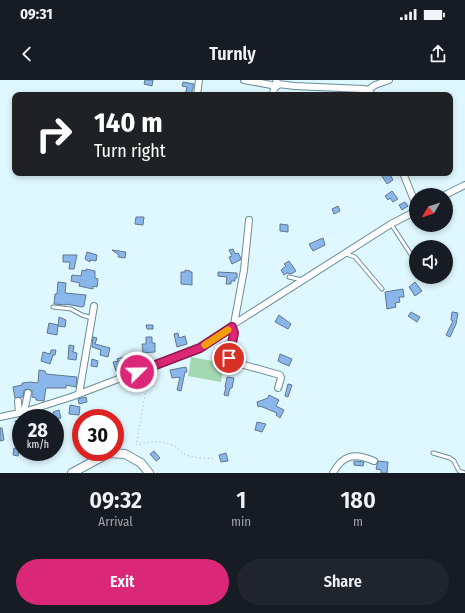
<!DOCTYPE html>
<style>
:root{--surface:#171b24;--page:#20242c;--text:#f1f3f6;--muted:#9ea1a6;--accent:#db2777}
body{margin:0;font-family:"Fira Sans Condensed",sans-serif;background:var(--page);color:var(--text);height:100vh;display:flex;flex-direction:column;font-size:15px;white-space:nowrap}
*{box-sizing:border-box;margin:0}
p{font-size:13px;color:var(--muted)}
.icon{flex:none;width:22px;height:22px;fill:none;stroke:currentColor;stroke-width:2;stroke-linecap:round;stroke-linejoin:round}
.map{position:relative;height:393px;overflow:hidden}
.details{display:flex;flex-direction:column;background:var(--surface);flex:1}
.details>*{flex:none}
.banner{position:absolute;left:12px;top:12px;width:441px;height:84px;border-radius:8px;box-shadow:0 2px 6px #0003;background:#202124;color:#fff;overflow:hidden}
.needle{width:26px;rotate:231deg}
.fabs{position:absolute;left:409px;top:108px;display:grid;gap:8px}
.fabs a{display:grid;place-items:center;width:44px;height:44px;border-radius:50%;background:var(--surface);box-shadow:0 2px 6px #0003;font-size:20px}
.speed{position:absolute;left:12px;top:329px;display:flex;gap:8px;font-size:20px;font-weight:700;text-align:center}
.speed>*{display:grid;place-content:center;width:52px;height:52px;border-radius:50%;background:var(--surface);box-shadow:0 2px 6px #0003;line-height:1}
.speed small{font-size:10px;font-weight:400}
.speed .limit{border:6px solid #d22;background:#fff;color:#111}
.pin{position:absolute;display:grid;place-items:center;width:34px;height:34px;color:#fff;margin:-17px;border:2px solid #fff;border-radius:50%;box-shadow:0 1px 4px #0007}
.me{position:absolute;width:44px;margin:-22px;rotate:67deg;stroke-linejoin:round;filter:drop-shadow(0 0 3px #0008)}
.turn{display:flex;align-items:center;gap:14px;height:84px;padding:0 16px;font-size:18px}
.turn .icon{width:52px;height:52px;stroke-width:2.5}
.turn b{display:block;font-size:28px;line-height:34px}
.eta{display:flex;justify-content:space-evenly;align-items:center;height:68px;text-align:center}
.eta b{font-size:24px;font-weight:600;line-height:28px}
.primary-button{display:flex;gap:8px;margin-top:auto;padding:8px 16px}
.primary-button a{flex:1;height:46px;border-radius:24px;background:var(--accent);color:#fff;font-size:16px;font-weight:600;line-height:46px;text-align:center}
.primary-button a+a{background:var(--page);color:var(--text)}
.status{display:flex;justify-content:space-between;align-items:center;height:28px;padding:0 20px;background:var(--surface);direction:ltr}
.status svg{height:11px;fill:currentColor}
header{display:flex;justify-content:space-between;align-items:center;height:52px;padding:0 16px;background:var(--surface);font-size:18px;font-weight:600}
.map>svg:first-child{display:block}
</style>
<div class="status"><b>09:31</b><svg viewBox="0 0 49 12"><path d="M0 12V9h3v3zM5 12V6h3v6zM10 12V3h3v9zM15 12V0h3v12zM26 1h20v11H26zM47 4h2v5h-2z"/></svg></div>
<header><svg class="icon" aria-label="back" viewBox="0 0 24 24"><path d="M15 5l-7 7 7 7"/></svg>Turnly<svg class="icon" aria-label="share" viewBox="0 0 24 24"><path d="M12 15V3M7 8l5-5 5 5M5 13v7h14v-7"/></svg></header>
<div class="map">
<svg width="465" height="393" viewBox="0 0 465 393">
<rect width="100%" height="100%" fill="#dff7ff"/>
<!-- green -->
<path fill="#a3d7b1" d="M191 277 224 283 221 302 188 296Z"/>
<!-- building -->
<path fill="#89b7eb" stroke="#62778f" d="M145 0H153L152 6 144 4Z
M183 2 194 4 191 15H185L187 7 182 6Z
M380 93H389L393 100 387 104Z
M392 111 398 119 393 122 390 118 388 120 385 116Z
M405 122 408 126 402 130 399 125Z
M338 126 340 131 334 134 332 129Z
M136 137H144L143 145 135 144Z
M280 144 288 145V152L280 151Z
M323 158 325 165 313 171 309 164Z
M233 169 235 174 238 173 241 178 240 180 232 184 229 177 232 176 229 170Z
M112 170 126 172 125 178 118 177 119 175Z
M87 172 97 175 96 181 90 180V182L85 179Z
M63 175H77L74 189H69L70 182H63Z
M289 181 296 191 291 194 287 193 284 195 281 190 286 186 284 184Z
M86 189 95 191V198L98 199 97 207 93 206V209L79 206 80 203 71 201 72 195 81 196 82 190 86 191Z
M185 190 190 191V192H192V205L181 204V192H185Z
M218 192 237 193V198H235V201H231V204H226L227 197 218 196Z
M58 202 66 203 65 213 86 215 84 226 82 227 66 224V225L54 224 55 214H57Z
M415 202 422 211 415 216 409 207Z
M403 209 404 217H399L400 222 395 223 396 227 387 229 385 212Z
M411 232 420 237 417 242 408 236Z
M452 232 458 233 456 244 450 257 446 255 453 241 451 240Z
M279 235 291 244 288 249 275 242Z
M59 237 66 240 65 247 58 246Z
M49 243 58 245 57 255 47 253Z
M146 245H153V249H147Z
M178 253 179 258 185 256 187 264 177 267 174 254Z
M93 257 97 258 95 264 110 268 108 277 100 275 101 270 92 267Z
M146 257H152V263H155V272L143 273 142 264H146Z
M226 261 227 264 226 271 222 273 219 264Z
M69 265 74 266 73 272 77 273 76 280 68 279Z
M51 270H56L55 275H53L50 284 41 281 43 272 50 274Z
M280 274 292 279 289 286 278 281Z
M123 277 126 288 116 291 113 282 118 281 117 279Z
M92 279 98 281 97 287 91 286Z
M186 287 187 292H185L181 311 177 310 180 297 172 298 170 290Z
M39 290 45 291 46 294 77 297 76 307 66 305V308H46L44 321 36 320V318L32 317V311L29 309 24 310 23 317 15 318 13 307 22 305V303L30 302 38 303Z
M227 297 234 298 232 308H230L228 316 224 315 226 307H225Z
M288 304 292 305 288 317 285 316Z
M269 315 279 320 276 326 284 330 280 338 276 335 277 333 260 326 258 327 257 322 268 318Z
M86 317 87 322 79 324 78 319Z
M70 325 80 327 79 335 69 334Z
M59 330 61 338 55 339 53 332Z
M21 340V351L18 352 15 341Z
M257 342 266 344 262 352 255 350Z
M0 348H2L4 360 0 361Z
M14 368 19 369 18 376 13 375Z
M154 371 160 378 156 381 150 374Z
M226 373 228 381 221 382 219 375Z
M354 381 364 382 363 386 354 385Z
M378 381 388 382 387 393H381V390L376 389Z"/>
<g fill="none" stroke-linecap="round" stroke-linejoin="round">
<!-- lane casing -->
<g stroke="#698e9a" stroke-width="5">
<path id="lane" d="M391 144 416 182
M346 174 355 177 382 209
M289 197 302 200
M426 197 428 201
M53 227 71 229 82 235 92 238
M433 373 450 378 454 381 459 391 465 393"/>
</g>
<!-- street casing -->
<g stroke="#698e9a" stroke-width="8">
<path id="street" d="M244 0 277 6 278 4
M276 0 278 4 295 6 363 9 368 10 372 15
M368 10 375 5 389 0
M197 15 199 0
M273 15 274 8 277 6
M403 93 416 125
M445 115 465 105
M234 244 244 190 249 140
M232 247 234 253 229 278 230 281 280 295 281 298 278 308
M79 314 94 226
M18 321 19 333
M24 332 28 313
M0 337 24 332 71 317 200 268 232 247 234 244 391 144 416 131
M333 393C343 374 355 373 374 381"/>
</g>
<!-- secondary casing -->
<g stroke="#698e9a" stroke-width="10">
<path id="secondary" d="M72 393 109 373 125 374 141 383 149 393"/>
</g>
<!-- path -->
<path stroke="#9eb3ba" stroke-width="1" stroke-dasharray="1 3" stroke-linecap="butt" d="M149 294 136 365C150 361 163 360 176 367 179 369 182 373 186 375 194 378 205 378 213 379"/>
<!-- lane -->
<use href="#lane" stroke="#fff" stroke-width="3"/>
<!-- street -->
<use href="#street" stroke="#fff" stroke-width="6"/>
<!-- secondary -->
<use href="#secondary" stroke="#fff" stroke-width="8"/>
</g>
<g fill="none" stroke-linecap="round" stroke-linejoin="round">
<!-- route casing -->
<g stroke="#8e194d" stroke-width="10">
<path id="route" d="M137 292 200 268 232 247 234 253 229 278"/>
</g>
<!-- route -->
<use href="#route" stroke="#db2777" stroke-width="7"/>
<!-- slow -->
<path stroke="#f59e0b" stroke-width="7" d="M205 265 228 250"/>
</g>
</svg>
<div class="fabs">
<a><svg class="needle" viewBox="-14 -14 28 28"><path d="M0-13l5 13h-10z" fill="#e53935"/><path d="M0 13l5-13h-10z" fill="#9ea1a6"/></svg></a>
<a><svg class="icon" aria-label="sound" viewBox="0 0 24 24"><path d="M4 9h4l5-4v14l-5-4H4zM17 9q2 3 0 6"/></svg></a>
</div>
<div class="speed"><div>28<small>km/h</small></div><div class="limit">30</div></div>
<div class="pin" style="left:229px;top:278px;background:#d93025"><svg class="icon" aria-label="arrive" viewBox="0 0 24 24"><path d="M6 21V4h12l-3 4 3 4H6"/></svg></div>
<svg class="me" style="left:137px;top:292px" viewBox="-20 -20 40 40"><circle r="17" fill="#db2777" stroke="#fff" stroke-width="3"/><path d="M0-11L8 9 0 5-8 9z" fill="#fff"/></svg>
<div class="banner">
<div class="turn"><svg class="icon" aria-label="right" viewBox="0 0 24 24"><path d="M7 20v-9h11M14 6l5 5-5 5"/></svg><div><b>140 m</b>Turn right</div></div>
</div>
</div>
<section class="details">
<div class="eta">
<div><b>09:32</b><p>Arrival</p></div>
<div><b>1</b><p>min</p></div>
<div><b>180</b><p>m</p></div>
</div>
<div class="primary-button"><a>Exit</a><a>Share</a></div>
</section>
